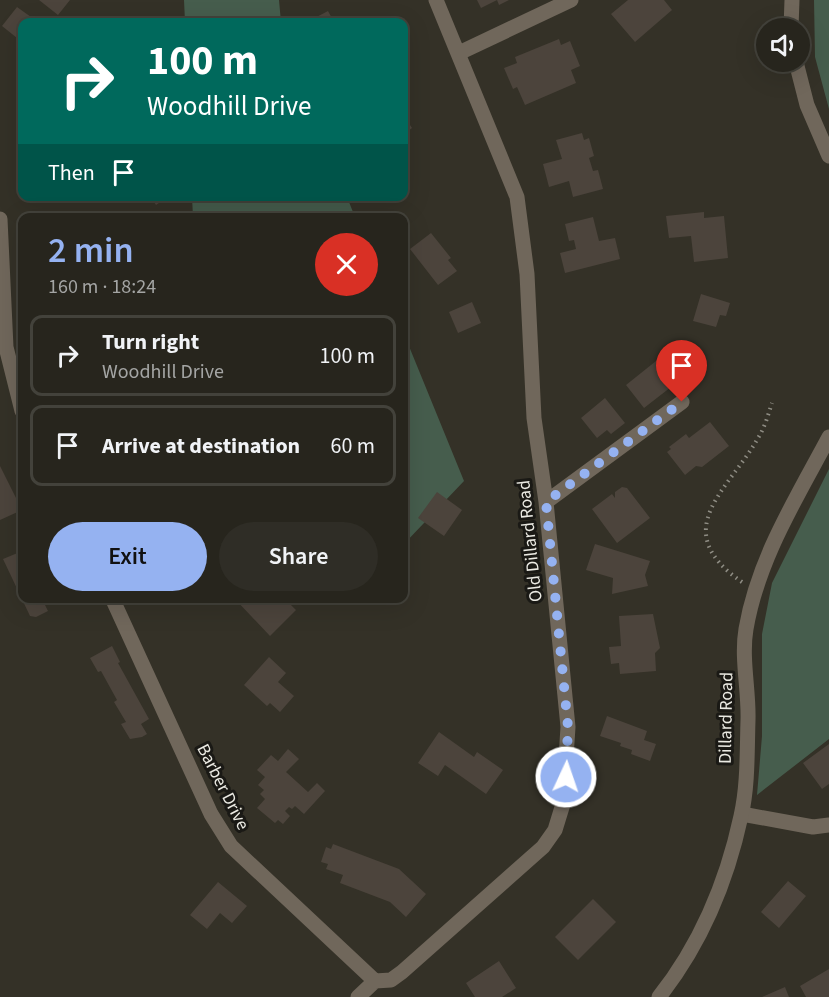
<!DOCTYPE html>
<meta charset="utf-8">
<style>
:root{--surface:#27251d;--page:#2f2d26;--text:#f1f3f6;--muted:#a4a5a4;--line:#43423b;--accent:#95b2f1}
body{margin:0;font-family:"Source Sans 3",sans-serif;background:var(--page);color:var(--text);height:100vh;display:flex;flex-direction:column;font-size:22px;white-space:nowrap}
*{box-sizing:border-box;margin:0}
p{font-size:20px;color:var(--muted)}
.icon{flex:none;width:33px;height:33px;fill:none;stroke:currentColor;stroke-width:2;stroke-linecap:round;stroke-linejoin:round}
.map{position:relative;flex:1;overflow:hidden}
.details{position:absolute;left:18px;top:213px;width:390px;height:390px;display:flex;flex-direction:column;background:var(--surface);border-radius:12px;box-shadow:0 6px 24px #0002,0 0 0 2px var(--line)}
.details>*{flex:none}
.guide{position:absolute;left:18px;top:18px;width:390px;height:183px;border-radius:12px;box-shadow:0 6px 24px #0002,0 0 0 2px var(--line);background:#00695c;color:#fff;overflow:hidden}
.controls{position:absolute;left:756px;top:18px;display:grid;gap:12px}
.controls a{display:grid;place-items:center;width:54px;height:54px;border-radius:50%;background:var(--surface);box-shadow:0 6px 24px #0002,0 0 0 2px var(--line);font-size:30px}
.pin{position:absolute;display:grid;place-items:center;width:51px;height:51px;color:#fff;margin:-62px -26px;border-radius:50% 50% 50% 0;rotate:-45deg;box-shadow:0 0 6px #0007}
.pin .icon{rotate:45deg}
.me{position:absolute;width:66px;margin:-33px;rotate:3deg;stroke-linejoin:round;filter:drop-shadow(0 0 4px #0008)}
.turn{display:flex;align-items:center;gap:21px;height:126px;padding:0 30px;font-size:27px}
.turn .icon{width:78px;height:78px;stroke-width:2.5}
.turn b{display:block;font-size:42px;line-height:51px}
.then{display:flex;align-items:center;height:57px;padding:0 30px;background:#0003;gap:12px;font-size:22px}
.round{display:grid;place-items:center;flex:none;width:63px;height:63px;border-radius:32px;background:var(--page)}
.summary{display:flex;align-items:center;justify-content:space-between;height:102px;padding:0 30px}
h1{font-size:36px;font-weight:600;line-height:45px;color:var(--accent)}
.button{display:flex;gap:12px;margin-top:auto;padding:12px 30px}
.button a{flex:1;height:69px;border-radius:36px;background:var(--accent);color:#111;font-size:24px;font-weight:600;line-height:69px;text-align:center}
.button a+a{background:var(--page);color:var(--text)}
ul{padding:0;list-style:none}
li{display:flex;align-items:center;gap:18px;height:81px;margin:0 12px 9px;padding:0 18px;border:3px solid var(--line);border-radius:12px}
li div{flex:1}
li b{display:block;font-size:22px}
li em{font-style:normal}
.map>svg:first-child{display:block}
</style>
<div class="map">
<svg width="829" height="997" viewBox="0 0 829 997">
<rect width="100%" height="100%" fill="#343127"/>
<!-- green -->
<path fill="#465d4d" d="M184 0H279L281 22H185Z
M814 0H829V109L815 57Z
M192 197H347L355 217H193Z
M404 334 464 481 404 544Z
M829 469V739L757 795 762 736V634L772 583Z"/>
<!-- building -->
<path fill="#4c443c" d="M39 0H70L58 15Z
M477 0H509L499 5 497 0 481 8Z
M628 0H664L672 10 635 42 611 14Z
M17 7 38 22H22V42L2 26Z
M328 11 334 22H307Z
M559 39 561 45 570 41 580 66 571 70 576 83 525 105 517 87 513 89 504 68 517 63 515 57Z
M404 116 412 128 404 134Z
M582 133 584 140 589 138 594 156 589 158 593 171 598 170 603 189 573 197 569 181 549 187 543 164 562 159 556 140Z
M150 196H169L156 205Z
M704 212V218L724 216 728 258 694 262 691 236 669 238 666 216Z
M593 217 599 241 615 238 620 259 565 273 560 253 576 249 574 240 569 241 565 224Z
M431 233 451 258 448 260 457 271 438 285 410 249Z
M701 294 730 303 726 316 720 315 716 327 693 321Z
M472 302 481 323 458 333 449 312Z
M661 357 680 380 644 408 626 385Z
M605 398 625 423 611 434 607 430 597 438 581 418Z
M710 422 729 446 702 467 696 466 685 475 667 452 671 449 669 447 686 434 689 438Z
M0 466 22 510 0 520Z
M622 487 627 488 650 518 617 543 592 509 612 494 615 498V492Z
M437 492 462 510 444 536 418 518Z
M595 544 650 561 645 575 648 586 612 594 613 578 586 570Z
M20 552 22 558V598H59L45 605 48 611 36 617 30 616 3 559Z
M234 598H272L274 601 284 598 296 610 270 636Z
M653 614 660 648 655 653 656 671 620 674 619 663 611 664 609 647 621 646 619 616Z
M112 646 120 662 118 663 149 719 141 724 147 734 142 737 130 739 121 724 126 722 114 702 117 700 101 671 98 672 90 658Z
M269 657 286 673 278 682 294 696 280 712 270 703 267 706 244 685Z
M607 716 647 731 644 740 656 744 650 761 631 754 632 750 620 746 621 743 600 736Z
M439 732 474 757 477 752 503 770 486 794 445 765 438 776 418 763Z
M829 744V784L822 789 803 763Z
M288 749 299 759 286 772 308 792 317 783 325 791 304 814 295 806 292 809 289 807 285 811 290 816 283 824 278 820 275 823 257 808 265 799 260 794 264 790 258 785 265 777 257 770 271 755 278 761Z
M333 844 399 869 426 894 406 917 390 902 340 883 343 875 326 869 328 864 321 862 326 847 331 849Z
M788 881 806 896 779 928 761 912Z
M218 882 247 906 232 923 220 913 207 929 190 915Z
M593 899 616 922 578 960 555 937Z
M499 961 516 988 502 997H475L466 983Z
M829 969V997H806L800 986Z
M785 987 789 997H762Z"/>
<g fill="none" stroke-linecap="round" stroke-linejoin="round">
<!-- path -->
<path stroke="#8f8d84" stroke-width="4" stroke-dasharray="1.5 4.5" stroke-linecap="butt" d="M742 582C666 530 729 490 758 438 765 427 768 415 772 403"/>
<!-- minor -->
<path stroke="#70675b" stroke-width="15" d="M459 53 571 0
M0 219 6 347 22 411
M546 502 682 402
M112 598 211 814 231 846 375 981
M742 814 813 827 829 825
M358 997 375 981 391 980 402 972 543 847 555 830 563 804 568 727 546 502 534 418 527 274 517 197 436 0"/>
<!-- tertiary -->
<path stroke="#70675b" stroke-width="15" d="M791 28 792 0
M796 62 807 105 829 156
M659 997C700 945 727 881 741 816 748 786 747 751 748 720 749 691 741 658 746 629 758 559 796 499 829 437"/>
</g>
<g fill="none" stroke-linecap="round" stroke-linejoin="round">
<!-- route -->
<path stroke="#95b2f1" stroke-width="10" stroke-dasharray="0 18" d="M566 777 568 727 546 502 682 402"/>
</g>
<g text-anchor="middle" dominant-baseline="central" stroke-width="6" stroke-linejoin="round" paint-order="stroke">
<!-- street labels -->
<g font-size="18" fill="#ebeae3" stroke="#1a1915">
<text transform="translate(530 541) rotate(-96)">Old Dillard Road</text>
<text transform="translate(726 718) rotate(-89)">Dillard Road</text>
<text transform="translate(223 787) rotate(63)">Barber Drive</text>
</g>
</g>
</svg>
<div class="controls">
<a><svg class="icon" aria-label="sound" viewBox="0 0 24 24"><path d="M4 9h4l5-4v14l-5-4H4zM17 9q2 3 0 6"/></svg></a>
</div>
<div class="pin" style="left:682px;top:402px;background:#d93025"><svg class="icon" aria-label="arrive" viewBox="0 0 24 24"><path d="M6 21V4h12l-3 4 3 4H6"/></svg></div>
<svg class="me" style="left:566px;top:777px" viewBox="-20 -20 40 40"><circle r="17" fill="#95b2f1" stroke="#fff" stroke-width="3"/><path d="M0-11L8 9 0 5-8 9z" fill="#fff"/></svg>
<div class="guide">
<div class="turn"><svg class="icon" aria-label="right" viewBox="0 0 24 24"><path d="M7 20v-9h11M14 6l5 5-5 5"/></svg><div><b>100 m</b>Woodhill Drive</div></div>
<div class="then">Then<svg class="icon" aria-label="arrive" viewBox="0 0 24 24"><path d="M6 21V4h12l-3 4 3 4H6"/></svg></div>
</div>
<section class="details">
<div class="summary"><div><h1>2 min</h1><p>160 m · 18:24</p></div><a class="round" style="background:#d93025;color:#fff"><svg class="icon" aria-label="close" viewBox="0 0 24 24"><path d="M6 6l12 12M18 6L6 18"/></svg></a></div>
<ul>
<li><svg class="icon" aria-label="right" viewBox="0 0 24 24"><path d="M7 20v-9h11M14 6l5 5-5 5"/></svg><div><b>Turn right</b><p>Woodhill Drive</p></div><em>100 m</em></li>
<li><svg class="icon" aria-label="arrive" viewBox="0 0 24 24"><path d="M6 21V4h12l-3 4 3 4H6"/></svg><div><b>Arrive at destination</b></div><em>60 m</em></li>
</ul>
<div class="button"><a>Exit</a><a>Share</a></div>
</section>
</div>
